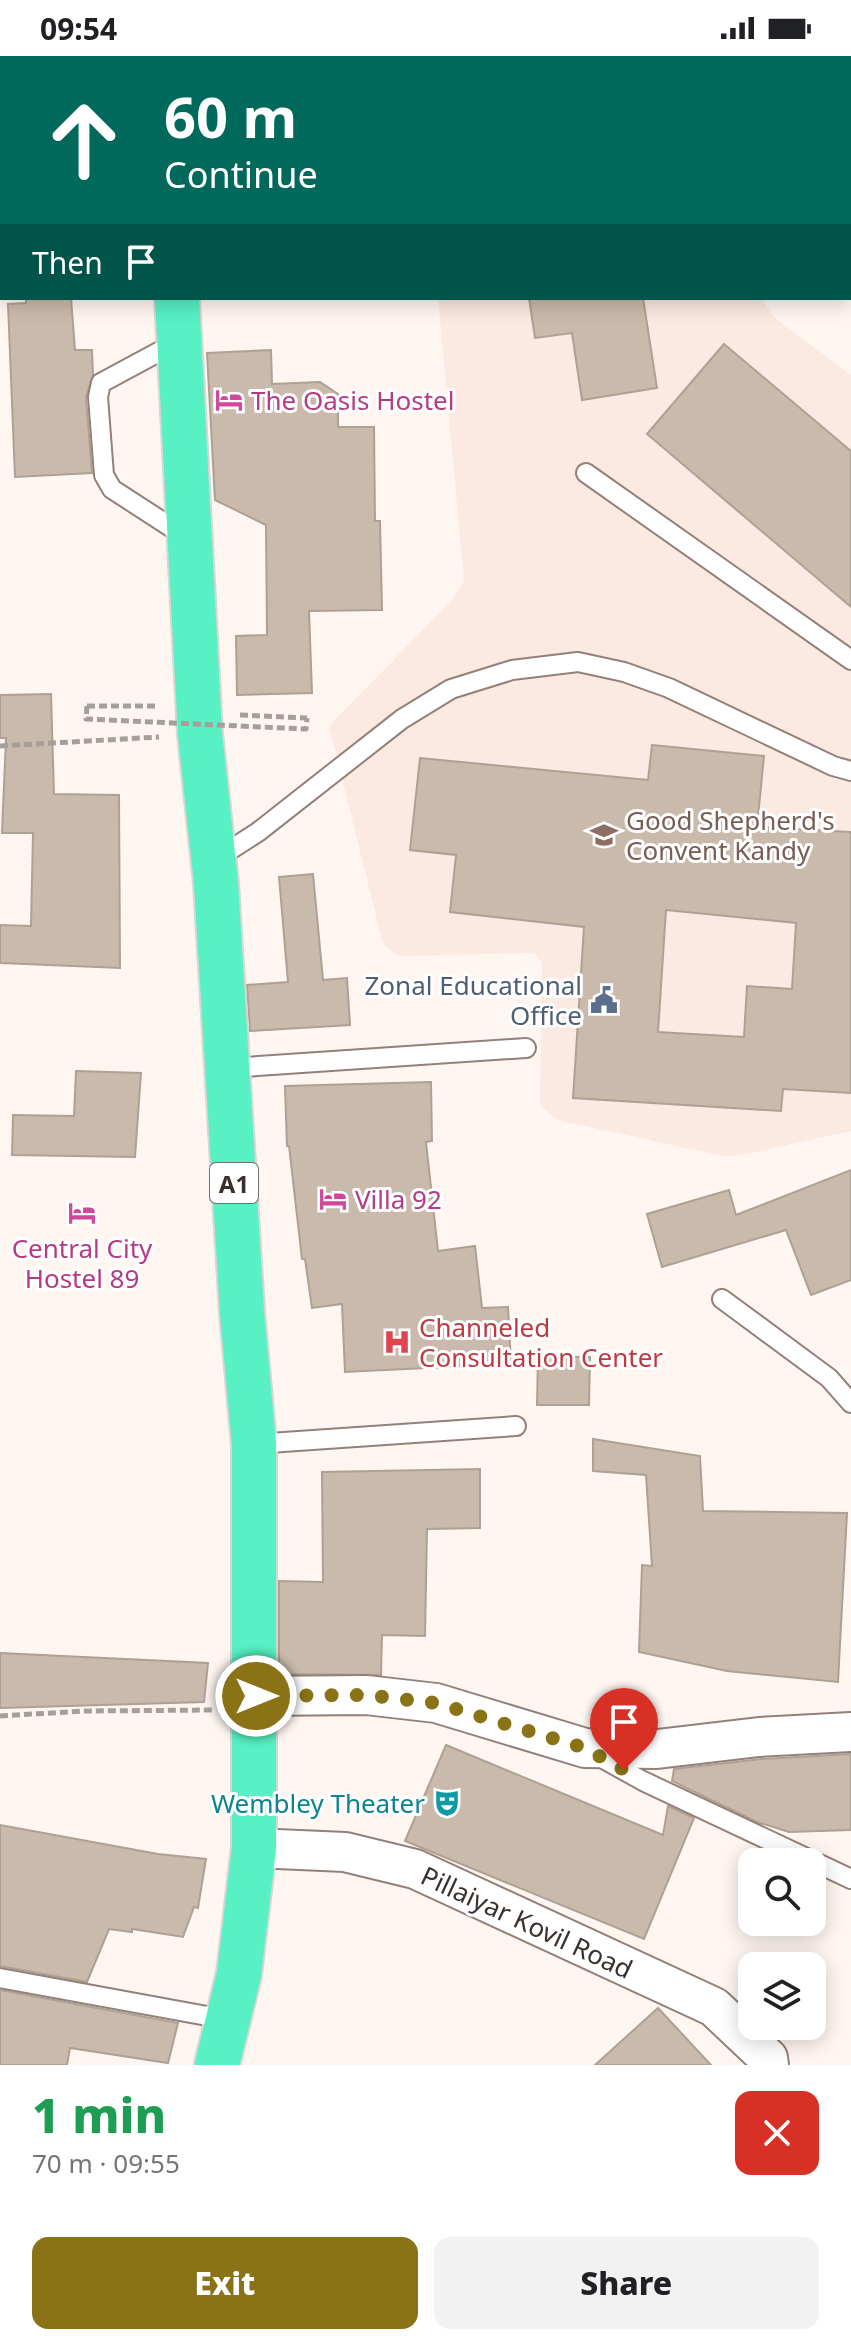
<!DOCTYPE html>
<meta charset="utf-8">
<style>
:root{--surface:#fff;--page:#f2f2f2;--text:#202124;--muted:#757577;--accent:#897316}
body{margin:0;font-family:"Noto Sans",sans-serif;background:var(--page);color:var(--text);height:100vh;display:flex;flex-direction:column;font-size:30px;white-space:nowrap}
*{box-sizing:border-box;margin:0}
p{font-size:26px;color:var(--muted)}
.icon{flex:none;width:44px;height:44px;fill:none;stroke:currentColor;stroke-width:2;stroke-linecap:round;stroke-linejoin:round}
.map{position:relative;height:2009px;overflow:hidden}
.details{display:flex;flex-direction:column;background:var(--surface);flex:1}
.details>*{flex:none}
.hud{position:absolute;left:0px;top:0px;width:852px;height:244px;box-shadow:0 4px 20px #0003;background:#00695c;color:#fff;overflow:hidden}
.tools{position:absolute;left:738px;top:1792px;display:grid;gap:16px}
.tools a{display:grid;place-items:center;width:88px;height:88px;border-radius:16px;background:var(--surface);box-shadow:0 4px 20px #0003;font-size:40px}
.pin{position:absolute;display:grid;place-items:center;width:68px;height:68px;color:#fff;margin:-82px -34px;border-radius:50% 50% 50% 0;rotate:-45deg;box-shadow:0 0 8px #0007}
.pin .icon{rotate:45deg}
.me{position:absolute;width:88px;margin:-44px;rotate:90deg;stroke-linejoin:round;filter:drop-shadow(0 0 6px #0008)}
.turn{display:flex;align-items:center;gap:28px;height:168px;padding:0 32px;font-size:36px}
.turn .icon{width:104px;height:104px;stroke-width:2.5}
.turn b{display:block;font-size:56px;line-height:68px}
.then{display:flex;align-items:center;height:76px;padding:0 32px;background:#0003;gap:16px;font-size:30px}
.round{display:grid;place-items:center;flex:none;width:84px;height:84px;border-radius:16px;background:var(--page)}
.summary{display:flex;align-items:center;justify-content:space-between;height:136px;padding:0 32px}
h1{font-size:48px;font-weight:800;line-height:60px;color:#1e9e55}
.action{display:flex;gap:16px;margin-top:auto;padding:16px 32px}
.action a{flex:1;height:92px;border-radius:16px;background:var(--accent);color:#fff;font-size:32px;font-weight:800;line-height:92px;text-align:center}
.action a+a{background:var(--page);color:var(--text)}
.status{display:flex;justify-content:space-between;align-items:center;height:56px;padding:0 40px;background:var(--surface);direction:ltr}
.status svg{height:22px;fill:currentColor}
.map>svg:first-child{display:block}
</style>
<div class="status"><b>09:54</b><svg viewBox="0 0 49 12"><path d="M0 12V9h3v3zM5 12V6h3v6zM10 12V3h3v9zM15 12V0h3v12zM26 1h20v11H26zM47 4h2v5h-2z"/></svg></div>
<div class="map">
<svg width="851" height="2009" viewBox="0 0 851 2009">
<rect width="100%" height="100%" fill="#fff6f2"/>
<!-- built -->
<path fill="#fbe9e2" d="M438 242H764L765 249 775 262 851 319V1075L746 1098 723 1100 557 1064 540 1049 542 907 534 897 399 900 383 888 329 670 452 544 464 525Z"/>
<!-- building -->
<path fill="#c9baac" stroke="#aea092" stroke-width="2" fill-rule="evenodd" d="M26 242H71L75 294H92L93 319 86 341 92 417 15 421 8 248 26 247Z
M529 242H643L657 332 582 344 572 277 535 282Z
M724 288 851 395V551L647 378Z
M271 294 272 328 320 326 338 338V371H374L375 465H380L382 554 309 555 312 637 237 639 236 580 267 579 266 469 215 444 207 297Z
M51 638 54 738 119 739 120 912 0 907V869L31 870 33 777H2L6 682H0V639Z
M652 689 764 700 757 771 851 776V1037L783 1033 781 1055 573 1042 584 871 450 856 456 799 410 794 420 702 648 724ZM666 854 796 867 792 933 747 930 744 981 658 976Z
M313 818 323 924 347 922 350 969 250 975 247 929 288 926 279 821Z
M76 1015 141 1017 135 1101 12 1099 13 1059 74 1060Z
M431 1026 432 1085 426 1086 438 1195 475 1190 482 1252 508 1251 511 1308 345 1316 342 1248 312 1252 305 1203H302L289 1090H287L285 1030Z
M851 1114V1224L811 1239 786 1174 662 1211 647 1158 729 1134 736 1159Z
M538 1301H590L589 1349H537Z
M593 1383 700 1400 703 1455 847 1457 838 1626 727 1615 639 1596 642 1509 652 1510 646 1419 593 1415Z
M480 1413V1472L427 1473 425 1580 382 1579 381 1619 279 1618V1525L323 1526 322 1416Z
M0 1597 208 1607 204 1646 0 1652Z
M446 1689 663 1779 668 1750 694 1762 644 1883 405 1785Z
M851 1698V1774L789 1776 757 1766 672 1725 674 1713 761 1703Z
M0 1769 158 1798 206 1803 198 1852 194 1851 183 1881 132 1873V1876L109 1873 87 1926 0 1910Z
M0 1934 178 1967 168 2007 70 1992 67 2009H0Z
M658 1952 711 2009H595Z"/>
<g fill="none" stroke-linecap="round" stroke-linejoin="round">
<!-- lane casing -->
<g stroke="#938078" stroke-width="22">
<path id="lane" d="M179 285 101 327 98 341 104 419 112 433 186 481
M586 417 851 604
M216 803 258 776 402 663 451 633 512 614 578 606 624 616 669 632 833 710 851 715
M229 1012 526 992
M722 1243 829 1322 851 1347
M254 1388 516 1370
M598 1700 643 1725 851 1823
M0 1922 229 1964"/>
</g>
<!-- street casing -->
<g stroke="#938078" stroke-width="42">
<path id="street" d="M256 1640 366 1639 436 1647 585 1692 657 1693 759 1681 851 1676
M254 1792 345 1796 415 1813 714 1951 768 2002 769 2009"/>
</g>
<!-- highway casing -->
<g stroke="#d7d6d5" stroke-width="48">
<path id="highway" d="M156 0V2
M177 242 200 678 216 827 242 1256 254 1388V1792L239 1918 217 2009"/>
</g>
<!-- path -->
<path stroke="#a69e9a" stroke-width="5" stroke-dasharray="8 4" stroke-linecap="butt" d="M87 650H158
M240 659 307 662
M0 690 159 681
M0 1660 84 1655 215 1654"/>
<!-- lane -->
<use href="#lane" stroke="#fff" stroke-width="18"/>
<!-- street -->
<use href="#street" stroke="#fff" stroke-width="38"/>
<!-- highway -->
<use href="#highway" stroke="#57f1c3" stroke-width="44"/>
<!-- path-bridge -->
<path stroke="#a69e9a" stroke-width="5" stroke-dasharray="8 4" stroke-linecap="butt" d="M87 650 86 663 306 673 307 662"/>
</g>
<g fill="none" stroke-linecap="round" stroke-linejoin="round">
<!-- route -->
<path stroke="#897316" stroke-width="14" stroke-dasharray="0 25.2" d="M256 1640 366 1639 436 1647 585 1692 624 1714"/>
</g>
<!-- icons -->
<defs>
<g id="hotel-bare" transform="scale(2.16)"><path d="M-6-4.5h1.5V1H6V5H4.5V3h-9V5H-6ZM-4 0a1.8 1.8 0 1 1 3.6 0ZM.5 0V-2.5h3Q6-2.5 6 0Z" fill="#d1479c" stroke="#fff" stroke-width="2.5" paint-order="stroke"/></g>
<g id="school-bare" transform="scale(2.16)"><path d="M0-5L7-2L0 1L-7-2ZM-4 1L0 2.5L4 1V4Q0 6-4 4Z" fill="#8d6e63" stroke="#fff" stroke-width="2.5" paint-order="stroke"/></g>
<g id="civic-bare" transform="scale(2.16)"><path d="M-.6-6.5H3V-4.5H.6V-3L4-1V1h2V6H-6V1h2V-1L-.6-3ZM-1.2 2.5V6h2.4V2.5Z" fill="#5c6f8a" stroke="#fff" stroke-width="2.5" paint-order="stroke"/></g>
<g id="hospital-bare" transform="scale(2.16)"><path d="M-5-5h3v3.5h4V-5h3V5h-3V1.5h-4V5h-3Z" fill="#e0444e" stroke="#fff" stroke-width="2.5" paint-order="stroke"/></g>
<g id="theatre-bare" transform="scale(2.16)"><path d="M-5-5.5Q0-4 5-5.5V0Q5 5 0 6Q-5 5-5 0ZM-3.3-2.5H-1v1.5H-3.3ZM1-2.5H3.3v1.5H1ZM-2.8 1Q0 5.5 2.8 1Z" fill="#0f9aa8" stroke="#fff" stroke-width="2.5" paint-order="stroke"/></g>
</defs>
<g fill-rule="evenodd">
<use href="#hotel-bare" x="229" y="344"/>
<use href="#school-bare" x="604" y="779"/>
<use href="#civic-bare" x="604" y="944"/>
<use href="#hotel-bare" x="333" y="1143"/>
<use href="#hotel-bare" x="82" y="1157"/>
<use href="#hospital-bare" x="397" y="1286"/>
<use href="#theatre-bare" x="447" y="1747"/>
</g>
<g text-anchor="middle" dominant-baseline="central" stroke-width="6" stroke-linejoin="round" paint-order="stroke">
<!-- shield labels -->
<rect fill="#fff" stroke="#746f6c" stroke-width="2" x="210" y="1107" width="48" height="40" rx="6"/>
<g font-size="24" font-weight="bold" fill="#39312d">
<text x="234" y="1127">A1</text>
</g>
<!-- hotel labels -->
<g font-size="26" fill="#b23c85" stroke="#fff" text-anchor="start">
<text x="251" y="344">The Oasis Hostel</text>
<text x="355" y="1143">Villa 92</text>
<text x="82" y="1192" text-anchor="middle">Central City<tspan x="82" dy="30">Hostel 89</tspan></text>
</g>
<!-- education labels -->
<g font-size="26" fill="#785e54" stroke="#fff" text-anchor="start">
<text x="626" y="764">Good Shepherd's<tspan x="626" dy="30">Convent Kandy</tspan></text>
</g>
<!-- service labels -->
<g font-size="26" fill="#4e5e75" stroke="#fff" text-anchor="end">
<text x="582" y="929">Zonal Educational<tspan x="582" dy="30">Office</tspan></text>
</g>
<!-- health labels -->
<g font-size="26" fill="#be3a42" stroke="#fff" text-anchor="start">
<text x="419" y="1271">Channeled<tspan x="419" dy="30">Consultation Center</tspan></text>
</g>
<!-- culture labels -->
<g font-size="26" fill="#0d838f" stroke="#fff" text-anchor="end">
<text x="425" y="1747">Wembley Theater</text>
</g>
<!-- street labels -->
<g font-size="26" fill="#39312d" stroke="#fff">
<text transform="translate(527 1866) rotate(25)">Pillaiyar Kovil Road</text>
</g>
</g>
</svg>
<div class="tools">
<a><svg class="icon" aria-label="search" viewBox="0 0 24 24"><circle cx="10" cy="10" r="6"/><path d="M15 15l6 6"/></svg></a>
<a><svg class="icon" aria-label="layers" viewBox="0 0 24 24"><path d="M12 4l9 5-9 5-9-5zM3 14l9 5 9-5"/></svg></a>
</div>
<div class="pin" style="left:624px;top:1714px;background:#d93025"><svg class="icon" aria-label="arrive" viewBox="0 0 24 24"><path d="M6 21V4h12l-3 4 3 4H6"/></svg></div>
<svg class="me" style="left:256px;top:1640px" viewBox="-20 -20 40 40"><circle r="17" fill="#897316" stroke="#fff" stroke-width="3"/><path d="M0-11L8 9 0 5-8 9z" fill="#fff"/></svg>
<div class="hud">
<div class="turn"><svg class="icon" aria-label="ahead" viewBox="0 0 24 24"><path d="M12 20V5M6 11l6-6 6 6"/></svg><div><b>60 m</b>Continue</div></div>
<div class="then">Then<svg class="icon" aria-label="arrive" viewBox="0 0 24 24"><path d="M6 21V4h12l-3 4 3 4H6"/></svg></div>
</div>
</div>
<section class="details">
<div class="summary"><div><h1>1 min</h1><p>70 m · 09:55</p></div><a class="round" style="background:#d93025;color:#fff"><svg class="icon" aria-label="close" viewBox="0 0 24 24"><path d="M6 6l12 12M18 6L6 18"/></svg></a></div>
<div class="action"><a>Exit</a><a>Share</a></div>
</section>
